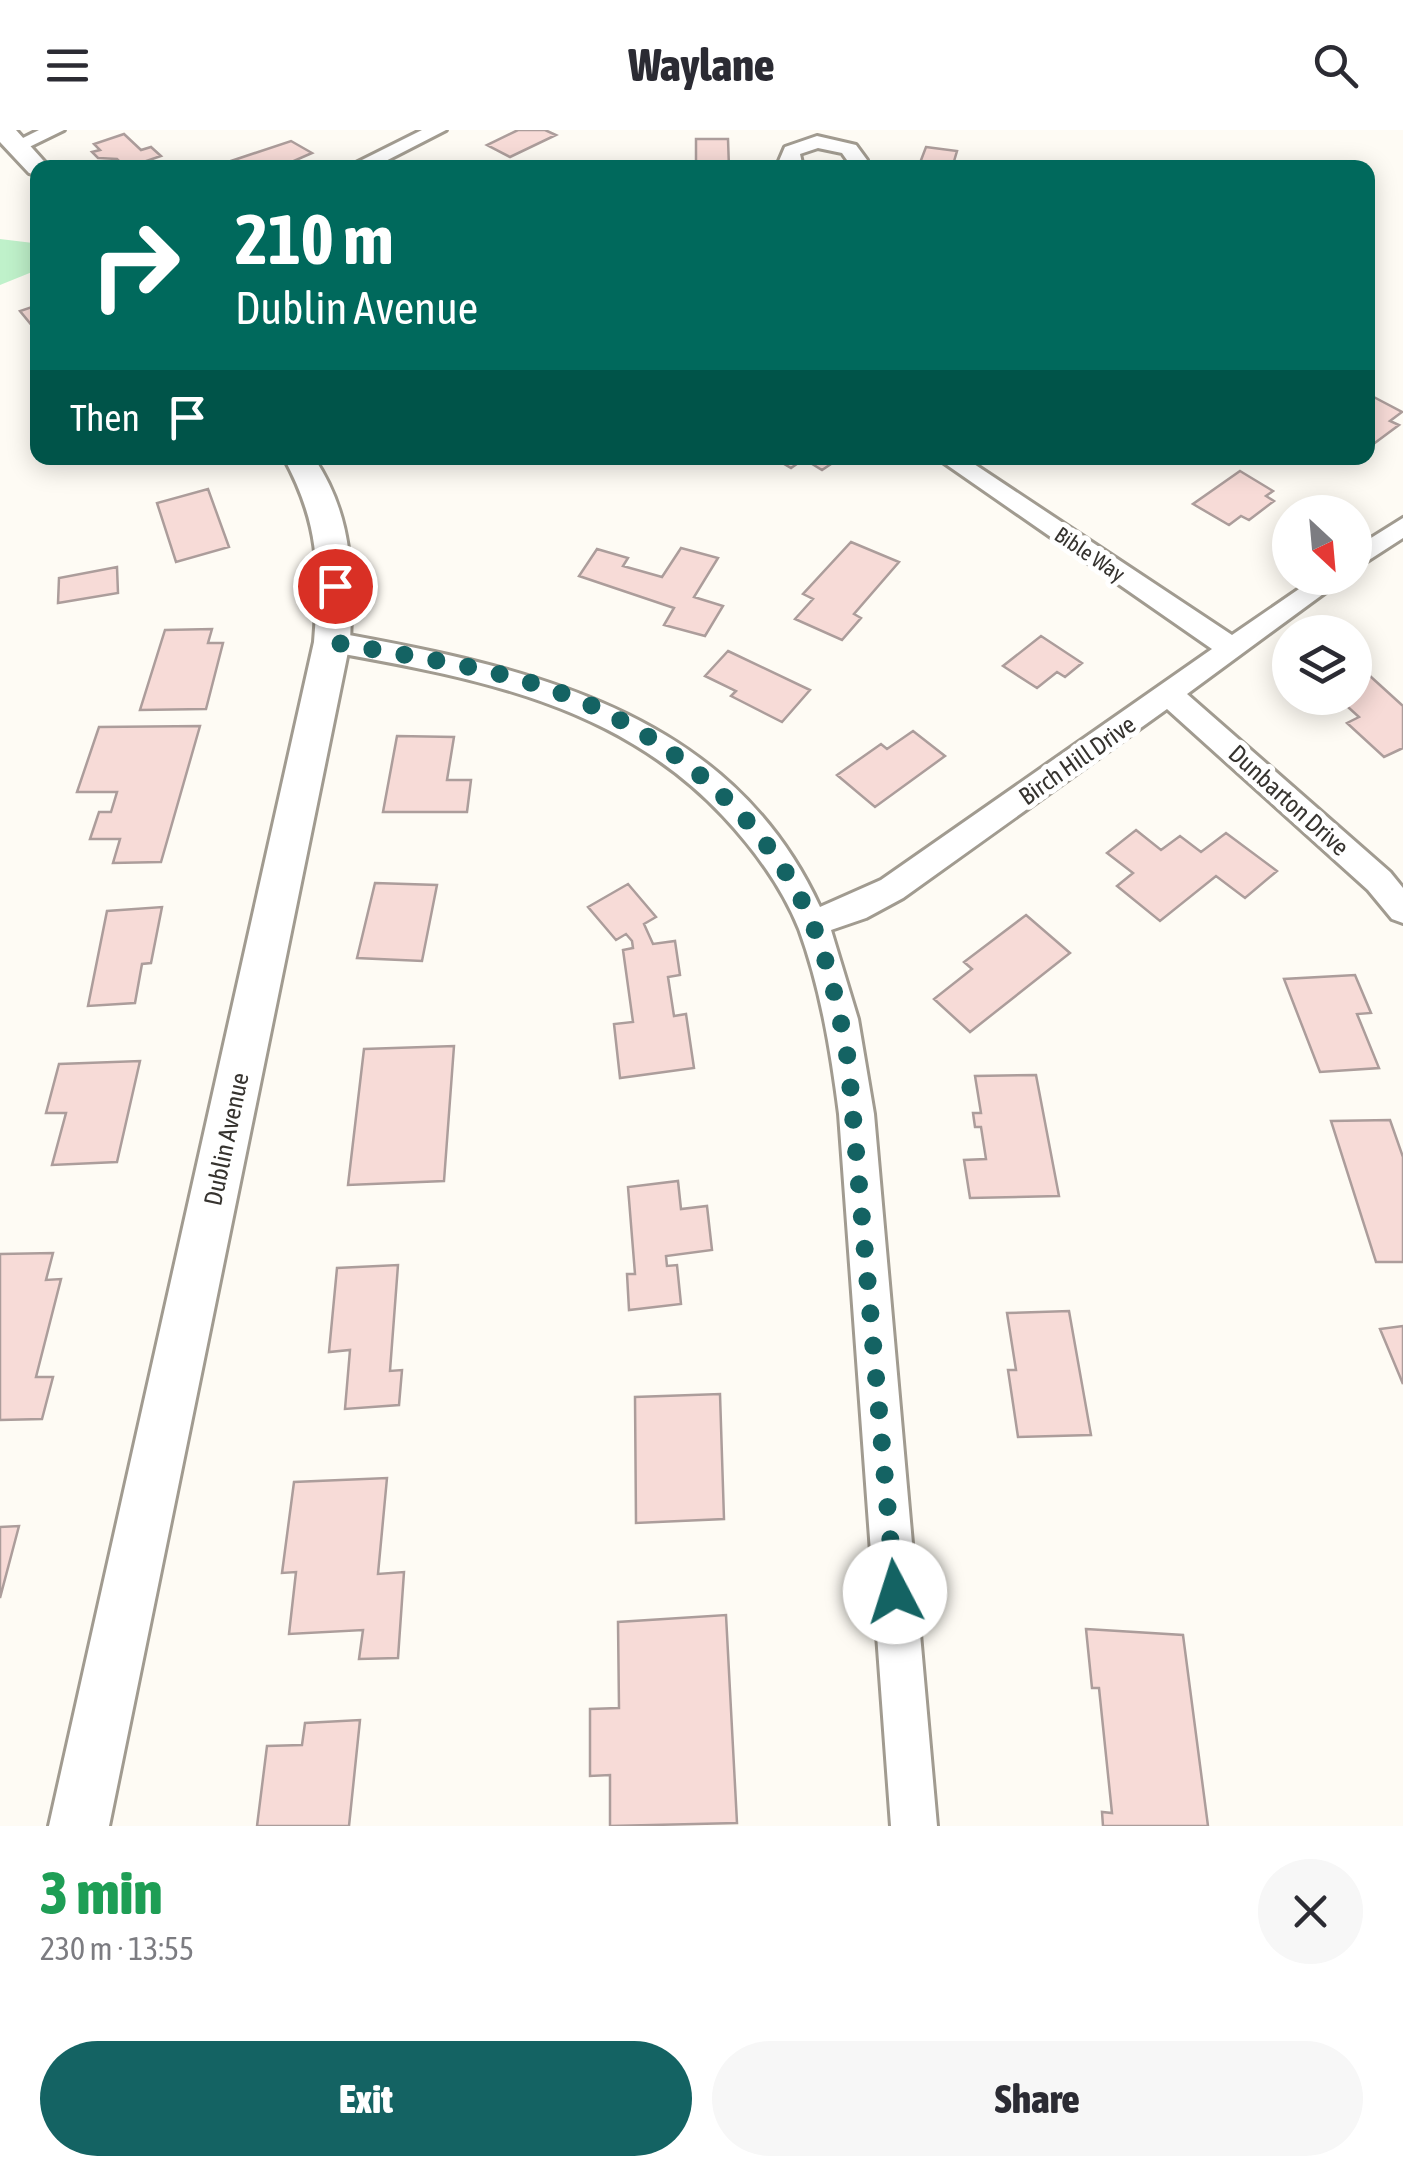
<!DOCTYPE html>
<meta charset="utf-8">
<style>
:root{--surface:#fff;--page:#f7f7f7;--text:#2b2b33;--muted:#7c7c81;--accent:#146363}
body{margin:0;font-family:"Asap Condensed",sans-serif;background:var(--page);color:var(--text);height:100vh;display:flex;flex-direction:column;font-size:38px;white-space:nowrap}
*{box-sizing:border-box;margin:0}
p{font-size:32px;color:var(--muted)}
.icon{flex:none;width:55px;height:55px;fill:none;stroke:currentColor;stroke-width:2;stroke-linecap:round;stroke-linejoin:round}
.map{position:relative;height:1696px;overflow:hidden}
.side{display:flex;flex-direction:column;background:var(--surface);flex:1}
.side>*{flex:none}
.hud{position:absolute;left:30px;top:30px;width:1345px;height:305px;border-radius:20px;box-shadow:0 5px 25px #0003;background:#00695c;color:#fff;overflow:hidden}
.needle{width:65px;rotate:154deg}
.buttons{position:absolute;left:1272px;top:365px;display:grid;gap:20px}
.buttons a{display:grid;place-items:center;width:100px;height:100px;border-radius:50%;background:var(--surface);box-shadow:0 5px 25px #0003;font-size:50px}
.pin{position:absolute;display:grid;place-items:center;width:85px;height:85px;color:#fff;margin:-42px;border:5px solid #fff;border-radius:50%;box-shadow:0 2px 10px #0007}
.me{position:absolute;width:110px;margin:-55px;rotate:355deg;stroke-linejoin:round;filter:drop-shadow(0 0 8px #0008)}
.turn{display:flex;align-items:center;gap:35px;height:210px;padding:0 40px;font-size:45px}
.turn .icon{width:130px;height:130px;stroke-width:2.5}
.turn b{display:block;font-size:70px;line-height:85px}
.then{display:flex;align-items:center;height:95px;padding:0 40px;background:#0003;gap:20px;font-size:38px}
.round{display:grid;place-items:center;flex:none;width:105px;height:105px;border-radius:52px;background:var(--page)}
.head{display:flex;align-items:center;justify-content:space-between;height:170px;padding:0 40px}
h1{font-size:60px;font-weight:800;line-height:75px;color:#1e9e55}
.primary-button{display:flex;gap:20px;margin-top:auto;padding:20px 40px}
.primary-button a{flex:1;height:115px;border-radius:60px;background:var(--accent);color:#fff;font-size:40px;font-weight:800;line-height:115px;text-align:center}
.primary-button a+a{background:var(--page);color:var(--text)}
header{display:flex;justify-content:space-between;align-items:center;height:130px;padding:0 40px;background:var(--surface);font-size:45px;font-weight:800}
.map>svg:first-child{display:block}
</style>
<header><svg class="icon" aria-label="menu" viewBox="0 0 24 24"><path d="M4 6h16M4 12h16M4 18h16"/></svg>Waylane<svg class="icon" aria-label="search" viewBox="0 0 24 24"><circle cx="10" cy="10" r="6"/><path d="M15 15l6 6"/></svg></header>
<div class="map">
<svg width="1403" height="1696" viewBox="0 0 1403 1696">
<rect width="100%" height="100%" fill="#fefbf4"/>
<!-- green -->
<path fill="#bff1ca" d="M0 109 33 113 37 140 0 155Z"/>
<!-- building -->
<path fill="#f7dbd7" stroke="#ac9d9b" stroke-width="2.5" d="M518 0H545L556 5 510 27 487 15Z
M124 4 141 20 151 17 161 26 126 38 117 29 98 28 92 22 100 20 94 14Z
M696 9H728L729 38H696Z
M291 11 312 23 278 38 266 34 237 38 228 32Z
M926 17 957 21 952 38H918Z
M38 175V203L20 181Z
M1368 264 1402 282 1390 291 1399 295 1368 318Z
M774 328H840L822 340 804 329 791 338Z
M1240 341 1273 361 1266 366 1274 371 1249 390 1241 386 1229 395 1193 374Z
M208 359 229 417 176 432 157 373Z
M851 412 899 432 854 484 861 488 842 510 795 489 813 469 803 464Z
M681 418 718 428 694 467 723 476 705 506 664 495 674 478 579 446 597 419 628 428 623 436 662 447Z
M117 437 118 463 58 473 59 448Z
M212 499 208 513H223L206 579 140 580 165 500Z
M1041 506 1082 533 1065 547 1057 542 1037 558 1003 536Z
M728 521 810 560 782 592 731 566 736 561 705 546Z
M1370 546 1403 576V618L1384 627 1347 593 1359 587 1338 568H1355V553Z
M200 596 161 732 113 733 120 709H90L99 682H111L117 662H77L99 597Z
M913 601 945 626 875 677 837 645 881 614 887 619Z
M397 606 454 607 447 650H471L467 682H383Z
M1136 700 1161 720 1180 706 1201 722 1226 703 1277 741 1245 768 1216 746 1160 791 1117 756 1133 743 1107 723Z
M375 753 437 755 422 831 357 828Z
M628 754 656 787 644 794 653 814 675 811 680 845 668 847 674 886 686 884 694 938 620 948 614 894 633 892 623 820 633 818 632 811 626 804 616 810 588 777Z
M162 777 151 833 142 834 135 873 88 876 107 781Z
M1026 785 1070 823 970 902 934 869 972 839 964 832Z
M1355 845 1371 883 1357 884 1379 938 1320 942 1284 849Z
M454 916 444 1051 348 1055 364 919Z
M140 931 117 1032 52 1035 66 983H46L59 934Z
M1036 945 1059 1066 970 1068 964 1030 986 1029 981 997H975L973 983H981L975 946Z
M1390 990 1403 1027V1132H1376L1331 991Z
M678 1051 681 1079 707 1076 712 1120 666 1126 667 1136 677 1135 681 1174 629 1180 627 1144H635L628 1057Z
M53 1123 46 1150 61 1149 36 1247H53L42 1289 0 1290V1124Z
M398 1135 390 1241 402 1240 399 1275 345 1279 350 1220 329 1222 337 1138Z
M1069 1181 1091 1305 1018 1307 1008 1240H1016L1007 1183Z
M1403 1196V1254L1380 1199Z
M720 1264 724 1389 636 1393 635 1267Z
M387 1348 378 1444 404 1442 398 1528 359 1529 363 1500 289 1504 296 1442 282 1443 294 1352Z
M19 1396 0 1468V1397Z
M726 1485 737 1693 610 1696V1645L590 1646V1579L619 1578 618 1492Z
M1086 1499 1183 1505 1208 1696H1103L1102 1682 1112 1683 1099 1558H1092Z
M360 1590 349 1696H257L267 1616 302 1615 305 1593Z"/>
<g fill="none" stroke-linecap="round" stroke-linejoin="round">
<!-- minor casing -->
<g stroke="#a19b90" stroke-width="6">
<path id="minor" d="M39 0H64L23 20 7 16Z
M422 0H446L372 38H346Z
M817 6 856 15 867 30 863 38H844L847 30 842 23 818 18 800 24 803 38H784L779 31 785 17Z
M937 328H965L1232 505 1315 448H1345L1187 564 1390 742 1403 758V793L1392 789 1368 760 1167 579 903 768 866 788 831 800 858 889 874 984 937 1696H891L839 984C831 922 821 859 799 799 782 757 754 719 723 686 618 574 477 548 332 522L319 512 332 502C526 537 729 579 820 777L881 750 1212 519Z
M1403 388V408L1355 439V418Z"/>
</g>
<!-- tertiary casing -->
<g stroke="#a19b90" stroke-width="6">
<path id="tertiary" d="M0 0H16L50 38H38V45L29 43 0 12Z
M284 328H314C353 386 353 444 350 512L109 1696H49L314 512C320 438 319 393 284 328Z"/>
</g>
<!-- minor -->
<use href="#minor" fill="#fff" fill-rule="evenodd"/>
<!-- tertiary -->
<use href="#tertiary" fill="#fff" fill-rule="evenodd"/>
</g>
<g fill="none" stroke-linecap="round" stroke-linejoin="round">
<!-- route -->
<path stroke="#146363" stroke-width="18" stroke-dasharray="0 32.4" d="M335 456 332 512C406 526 484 535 556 561 663 599 772 690 814 798 831 841 840 885 848 930L895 1462"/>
</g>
<g text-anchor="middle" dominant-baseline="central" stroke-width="10" stroke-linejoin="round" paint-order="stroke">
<!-- far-street labels -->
<g font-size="22" fill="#36332f" stroke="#fff">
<text transform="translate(1090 424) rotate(34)">Bible Way</text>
</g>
<!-- street labels -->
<g font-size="25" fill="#36332f" stroke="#fff">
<text transform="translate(1077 630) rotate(-35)">Birch Hill Drive</text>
<text transform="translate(1289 670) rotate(42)">Dunbarton Drive</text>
<text transform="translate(226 1009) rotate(-78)">Dublin Avenue</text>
</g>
</g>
</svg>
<div class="buttons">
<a><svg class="needle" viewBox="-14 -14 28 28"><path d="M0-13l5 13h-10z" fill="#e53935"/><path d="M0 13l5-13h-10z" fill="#7c7c81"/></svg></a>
<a><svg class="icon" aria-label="layers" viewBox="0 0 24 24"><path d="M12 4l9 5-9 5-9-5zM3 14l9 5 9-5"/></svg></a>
</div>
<div class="pin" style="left:335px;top:456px;background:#d93025"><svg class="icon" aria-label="arrive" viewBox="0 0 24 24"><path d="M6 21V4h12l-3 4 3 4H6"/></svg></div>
<svg class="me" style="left:895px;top:1462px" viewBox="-20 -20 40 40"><circle r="19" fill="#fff"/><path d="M0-13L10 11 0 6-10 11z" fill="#146363"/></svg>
<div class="hud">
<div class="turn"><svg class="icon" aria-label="right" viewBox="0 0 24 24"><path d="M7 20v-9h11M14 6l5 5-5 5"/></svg><div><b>210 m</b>Dublin Avenue</div></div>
<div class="then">Then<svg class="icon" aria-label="arrive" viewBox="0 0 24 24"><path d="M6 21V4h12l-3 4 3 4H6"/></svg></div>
</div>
</div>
<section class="side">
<div class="head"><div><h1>3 min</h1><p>230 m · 13:55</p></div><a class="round"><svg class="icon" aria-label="close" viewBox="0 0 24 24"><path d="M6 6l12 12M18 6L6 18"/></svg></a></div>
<div class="primary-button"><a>Exit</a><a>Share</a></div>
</section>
